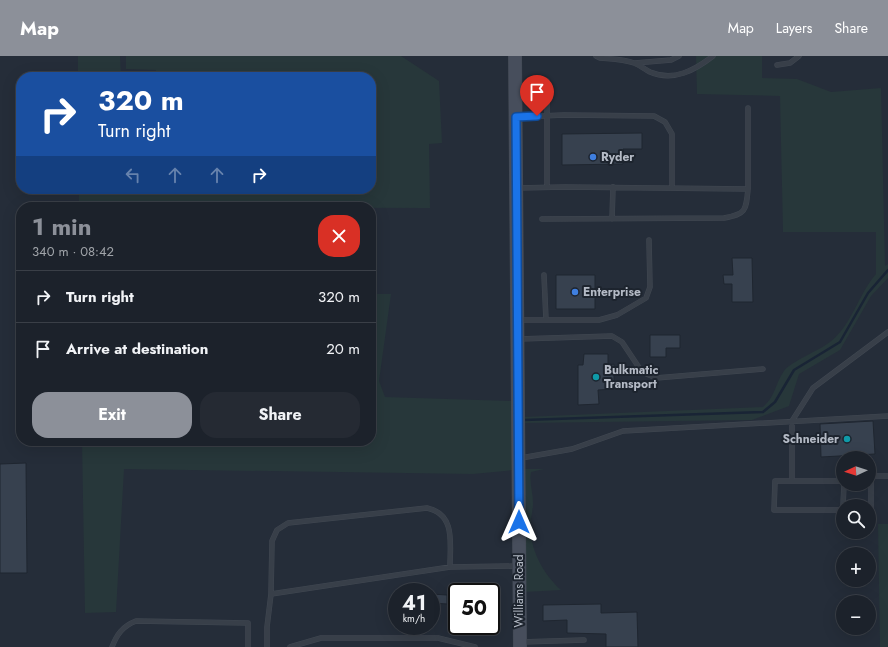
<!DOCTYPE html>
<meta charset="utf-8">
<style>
:root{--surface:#1c222b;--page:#252a33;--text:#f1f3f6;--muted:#a0a4a9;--line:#3a3f47;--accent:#8c9099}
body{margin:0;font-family:Jost,sans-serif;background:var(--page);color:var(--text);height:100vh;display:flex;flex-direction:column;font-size:15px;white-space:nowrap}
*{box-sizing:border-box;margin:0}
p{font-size:13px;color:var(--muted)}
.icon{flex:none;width:22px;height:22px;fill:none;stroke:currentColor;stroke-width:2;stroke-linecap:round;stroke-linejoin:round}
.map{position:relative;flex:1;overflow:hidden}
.panel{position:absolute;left:16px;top:146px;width:360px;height:244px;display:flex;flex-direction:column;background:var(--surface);border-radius:16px;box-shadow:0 4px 16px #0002,0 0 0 1px var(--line)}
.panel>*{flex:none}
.hud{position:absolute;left:16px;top:16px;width:360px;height:122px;border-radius:16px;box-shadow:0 4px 16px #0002,0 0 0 1px var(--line);background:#1a4fa0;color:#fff;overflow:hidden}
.needle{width:26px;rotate:266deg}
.controls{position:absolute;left:836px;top:395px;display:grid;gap:8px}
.controls a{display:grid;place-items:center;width:40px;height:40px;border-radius:50%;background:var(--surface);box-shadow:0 4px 16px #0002,0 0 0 1px var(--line);font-size:20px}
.speed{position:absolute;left:388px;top:527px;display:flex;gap:8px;font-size:20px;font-weight:700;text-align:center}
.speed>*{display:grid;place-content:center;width:52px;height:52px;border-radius:50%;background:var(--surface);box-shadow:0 4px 16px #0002,0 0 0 1px var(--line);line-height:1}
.speed small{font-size:10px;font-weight:400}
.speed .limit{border:2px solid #111;border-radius:6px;background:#fff;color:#111}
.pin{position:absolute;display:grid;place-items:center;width:34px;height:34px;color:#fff;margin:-41px -17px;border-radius:50% 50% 50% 0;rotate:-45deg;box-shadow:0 0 4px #0007}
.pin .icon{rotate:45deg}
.me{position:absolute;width:44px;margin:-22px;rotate:0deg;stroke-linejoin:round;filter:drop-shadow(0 0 3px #0008)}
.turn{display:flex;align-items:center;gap:14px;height:84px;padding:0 16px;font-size:18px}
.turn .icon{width:52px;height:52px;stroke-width:2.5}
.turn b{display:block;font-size:28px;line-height:34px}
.lanes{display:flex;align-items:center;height:38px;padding:0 16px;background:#0003;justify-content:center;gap:20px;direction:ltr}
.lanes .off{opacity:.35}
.round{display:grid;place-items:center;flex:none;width:42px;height:42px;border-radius:16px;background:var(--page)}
.overview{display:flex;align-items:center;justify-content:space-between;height:68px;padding:0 16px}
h1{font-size:24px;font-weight:700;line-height:30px;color:var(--accent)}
.button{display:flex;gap:8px;margin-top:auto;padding:8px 16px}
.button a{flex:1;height:46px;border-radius:16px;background:var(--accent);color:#fff;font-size:16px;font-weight:700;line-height:46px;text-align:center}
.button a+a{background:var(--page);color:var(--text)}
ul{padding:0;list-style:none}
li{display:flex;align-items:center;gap:12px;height:52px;padding:0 16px;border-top:1px solid var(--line)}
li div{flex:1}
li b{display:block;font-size:15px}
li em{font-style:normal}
header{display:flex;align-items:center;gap:24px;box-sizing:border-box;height:56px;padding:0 20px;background:var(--accent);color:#fff}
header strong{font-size:19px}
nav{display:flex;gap:22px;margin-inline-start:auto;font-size:14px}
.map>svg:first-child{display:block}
</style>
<header>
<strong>Map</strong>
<nav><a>Map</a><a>Layers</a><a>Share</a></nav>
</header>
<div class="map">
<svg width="888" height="591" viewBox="0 0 888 591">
<rect width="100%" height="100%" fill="#252d39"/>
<!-- green -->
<path fill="#27373a" d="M78 0H120L121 21H78Z
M126 0H401L439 25 442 87 429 88 430 152 79 151V133H371V21H156V14L126 13Z
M696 0H762V22L797 23 831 36 881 32 885 210 888 208V222L871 240 840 294 799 318 789 350 752 364 523 367V361L763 351C775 341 775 328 784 315 790 306 820 294 830 286 852 269 858 239 876 218V176H783L780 40 697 38Z
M371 238H391L379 325 385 341 512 345 514 414 473 418 124 413 116 556 85 557 82 385H371Z
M522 413H544L531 416C529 426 533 436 533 447 533 454 531 461 530 469 530 493 543 518 561 534L524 536Z
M878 468H888V591H880Z"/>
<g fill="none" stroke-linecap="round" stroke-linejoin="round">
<!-- stream -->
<path stroke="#192435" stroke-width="2.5" d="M524 364 763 356 775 346 794 314 840 286 868 237 888 214"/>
</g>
<!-- building -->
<path fill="#37414f" stroke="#1f2630" d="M642 77V93H623V108L562 109V78Z
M732 202H752L753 246H732V228H724L723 219H733Z
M556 219H595V253H556Z
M650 279H680V292H666V301H650Z
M584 298H608V309L614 308V333L598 334 599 348 578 349V309H583Z
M873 365 875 398 821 401 820 368Z
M26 407 27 517H0V408Z
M431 538 447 539V548L431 547Z
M601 548V557L637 556 638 591H606V578L567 577V564L543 565V549Z"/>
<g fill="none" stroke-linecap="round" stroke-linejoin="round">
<!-- service casing -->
<g stroke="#414852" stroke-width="5.5">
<path id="service" d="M596 0 600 2C611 3 623 3 634 7 640 9 644 13 650 16 674 26 695 14 713 0
M635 7 671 4 679 0
M777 9 790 7 799 0
M516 61 564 59 654 60 665 66 672 78V132
M547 131V25
M517 132 565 131 748 133V52
M542 163 724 162C746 158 746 155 748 133
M612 163 613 131
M544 219 546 264
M518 264H599L617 259 646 242 650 231 649 184
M519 283 612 280 622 286 642 316 656 322 763 313
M521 402 572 393 623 375 888 360
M792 424V365L813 332 888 276
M843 425H775L774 454H843V452
M843 450 844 428
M871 461V420H888
M271 538 272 485 277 474 288 467 427 452C456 458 450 488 450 511
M521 586 584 584
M112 591C117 578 123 570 136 565L248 567V591
M267 591V571L271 538 450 511 518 510
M290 591 321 582H438L475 591"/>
</g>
<!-- secondary casing -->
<g stroke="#414852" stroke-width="14">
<path id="secondary" d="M515 0 520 591"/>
</g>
<!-- service -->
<use href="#service" stroke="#383f49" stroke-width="4.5"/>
<!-- secondary -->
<use href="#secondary" stroke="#474e5c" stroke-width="13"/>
</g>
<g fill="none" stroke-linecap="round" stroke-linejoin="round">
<!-- route casing -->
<g stroke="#114b97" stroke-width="10">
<path id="route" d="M519 466 516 61 537 60"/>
</g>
<!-- route -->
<use href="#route" stroke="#1a73e8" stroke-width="7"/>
</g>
<!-- markers -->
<g fill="#3f7fe0" stroke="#1d242e" stroke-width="1.5">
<circle cx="593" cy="101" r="4"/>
<circle cx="575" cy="236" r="4"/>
</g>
<g fill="#0f9aa8" stroke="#1d242e" stroke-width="1.5">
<circle cx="596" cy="321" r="4"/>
<circle cx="847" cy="383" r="4"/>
</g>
<g text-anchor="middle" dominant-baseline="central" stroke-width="4" stroke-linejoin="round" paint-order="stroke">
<!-- poi labels -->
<g font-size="12" font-weight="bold" fill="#b4bac5" stroke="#1d242e" text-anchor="start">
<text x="601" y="101">Ryder</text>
<text x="583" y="236">Enterprise</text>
<text x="604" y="314">Bulkmatic<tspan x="604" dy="14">Transport</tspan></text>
<text x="839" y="383" text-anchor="end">Schneider</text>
</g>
<!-- street labels -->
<g font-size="12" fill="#b4bac5" stroke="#1d242e">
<text transform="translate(519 535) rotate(-90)">Williams Road</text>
</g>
</g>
</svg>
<div class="controls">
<a><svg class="needle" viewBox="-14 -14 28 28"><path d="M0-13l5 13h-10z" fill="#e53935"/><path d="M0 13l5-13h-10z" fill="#a0a4a9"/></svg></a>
<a><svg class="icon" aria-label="search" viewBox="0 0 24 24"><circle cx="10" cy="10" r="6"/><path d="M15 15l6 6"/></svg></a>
<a>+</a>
<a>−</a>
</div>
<div class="speed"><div>41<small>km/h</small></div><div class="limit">50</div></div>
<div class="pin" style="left:537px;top:60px;background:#d93025"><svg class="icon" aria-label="arrive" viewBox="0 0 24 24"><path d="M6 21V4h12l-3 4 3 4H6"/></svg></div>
<svg class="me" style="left:519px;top:466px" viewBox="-20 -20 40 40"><path d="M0-17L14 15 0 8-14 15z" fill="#1a73e8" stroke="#fff" stroke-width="4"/></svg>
<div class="hud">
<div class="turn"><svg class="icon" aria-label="right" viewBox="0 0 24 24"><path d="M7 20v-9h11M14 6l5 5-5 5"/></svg><div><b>320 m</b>Turn right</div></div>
<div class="lanes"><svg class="icon off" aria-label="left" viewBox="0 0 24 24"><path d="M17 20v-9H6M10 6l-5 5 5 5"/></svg><svg class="icon off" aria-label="ahead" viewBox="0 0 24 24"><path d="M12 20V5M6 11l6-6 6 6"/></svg><svg class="icon off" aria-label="ahead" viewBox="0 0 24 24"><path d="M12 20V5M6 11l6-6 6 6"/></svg><svg class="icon" aria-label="right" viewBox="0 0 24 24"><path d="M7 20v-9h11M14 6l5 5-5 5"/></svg></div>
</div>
<section class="panel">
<div class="overview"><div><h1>1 min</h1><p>340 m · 08:42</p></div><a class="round" style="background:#d93025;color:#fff"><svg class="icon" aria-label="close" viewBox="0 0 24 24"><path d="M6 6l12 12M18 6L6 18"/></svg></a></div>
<ul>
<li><svg class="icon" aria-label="right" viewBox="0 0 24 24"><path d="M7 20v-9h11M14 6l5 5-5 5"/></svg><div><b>Turn right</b></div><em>320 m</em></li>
<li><svg class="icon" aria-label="arrive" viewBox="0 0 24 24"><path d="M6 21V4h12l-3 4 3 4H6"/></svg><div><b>Arrive at destination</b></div><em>20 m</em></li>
</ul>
<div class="button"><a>Exit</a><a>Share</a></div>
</section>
</div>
